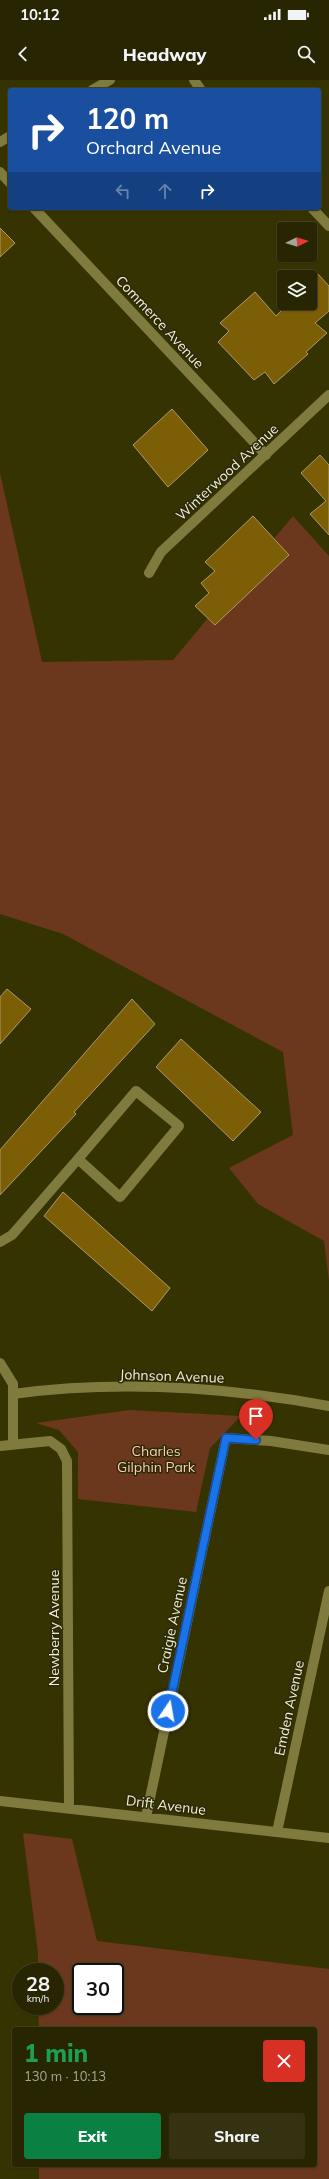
<!DOCTYPE html>
<meta charset="utf-8">
<style>
:root{--surface:#282602;--page:#343211;--text:#f1f3f6;--muted:#a5a599;--line:#444324;--accent:#0b8043}
body{margin:0;font-family:Mulish,sans-serif;background:var(--page);color:var(--text);height:100vh;display:flex;flex-direction:column;font-size:15px;white-space:nowrap}
*{box-sizing:border-box;margin:0}
p{font-size:13px;color:var(--muted)}
.icon{flex:none;width:22px;height:22px;fill:none;stroke:currentColor;stroke-width:2;stroke-linecap:round;stroke-linejoin:round}
.map{position:relative;flex:1;overflow:hidden}
.sheet{position:absolute;left:12px;top:1947px;width:305px;height:140px;display:flex;flex-direction:column;background:var(--surface);border-radius:4px;box-shadow:0 1px 3px #0004,0 0 0 1px var(--line)}
.sheet>*{flex:none}
.guide{position:absolute;left:8px;top:8px;width:313px;height:122px;border-radius:4px;box-shadow:0 1px 3px #0004,0 0 0 1px var(--line);background:#1a4fa0;color:#fff;overflow:hidden}
.needle{width:26px;rotate:85deg}
.buttons{position:absolute;left:277px;top:142px;display:grid;gap:8px}
.buttons a{display:grid;place-items:center;width:40px;height:40px;border-radius:4px;background:var(--surface);box-shadow:0 1px 3px #0004,0 0 0 1px var(--line);font-size:20px}
.speed{position:absolute;left:12px;top:1883px;display:flex;gap:8px;font-size:20px;font-weight:700;text-align:center}
.speed>*{display:grid;place-content:center;width:52px;height:52px;border-radius:50%;background:var(--surface);box-shadow:0 1px 3px #0004,0 0 0 1px var(--line);line-height:1}
.speed small{font-size:10px;font-weight:400}
.speed .limit{border:2px solid #111;border-radius:6px;background:#fff;color:#111}
.pin{position:absolute;display:grid;place-items:center;width:34px;height:34px;color:#fff;margin:-41px -17px;border-radius:50% 50% 50% 0;rotate:-45deg;box-shadow:0 0 4px #0007}
.pin .icon{rotate:45deg}
.me{position:absolute;width:44px;margin:-22px;rotate:12deg;stroke-linejoin:round;filter:drop-shadow(0 0 3px #0008)}
.turn{display:flex;align-items:center;gap:14px;height:84px;padding:0 12px;font-size:18px}
.turn .icon{width:52px;height:52px;stroke-width:2.5}
.turn b{display:block;font-size:28px;line-height:34px}
.lanes{display:flex;align-items:center;height:38px;padding:0 12px;background:#0003;justify-content:center;gap:20px;direction:ltr}
.lanes .off{opacity:.35}
.round{display:grid;place-items:center;flex:none;width:42px;height:42px;border-radius:4px;background:var(--page)}
.headline{display:flex;align-items:center;justify-content:space-between;height:68px;padding:0 12px}
h1{font-size:24px;font-weight:800;line-height:30px;color:#1e9e55}
.button{display:flex;gap:8px;margin-top:auto;padding:8px 12px}
.button a{flex:1;height:46px;border-radius:4px;background:var(--accent);color:#fff;font-size:16px;font-weight:800;line-height:46px;text-align:center}
.button a+a{background:var(--page);color:var(--text)}
.status{display:flex;justify-content:space-between;align-items:center;height:28px;padding:0 20px;background:var(--surface);direction:ltr}
.status svg{height:11px;fill:currentColor}
header{display:flex;justify-content:space-between;align-items:center;height:52px;padding:0 12px;background:var(--surface);font-size:18px;font-weight:800}
.map>svg:first-child{display:block}
</style>
<div class="status"><b>10:12</b><svg viewBox="0 0 49 12"><path d="M0 12V9h3v3zM5 12V6h3v6zM10 12V3h3v9zM15 12V0h3v12zM26 1h20v11H26zM47 4h2v5h-2z"/></svg></div>
<header><svg class="icon" aria-label="back" viewBox="0 0 24 24"><path d="M15 5l-7 7 7 7"/></svg>Headway<svg class="icon" aria-label="search" viewBox="0 0 24 24"><circle cx="10" cy="10" r="6"/><path d="M15 15l6 6"/></svg></header>
<div class="map">
<svg width="329" height="2099" viewBox="0 0 329 2099">
<rect width="100%" height="100%" fill="#363303"/>
<!-- green -->
<path fill="#6b381e" fill-rule="evenodd" d="M0 393 42 582 173 580 293 436 329 476V1201L324 1161 258 1124 229 1088 293 1055 283 972 63 854 0 834Z
M130 1330 241 1336 210 1368 196 1432 78 1419V1372L59 1350 36 1343Z
M23 1753 72 1759 97 1861 329 1889V2099H39V2085H315V1949H39L38 1926H55V1892H38V1873ZM81 1892H115V1926H81Z"/>
<!-- building -->
<path fill="#7c5e07" stroke="#ad996d" d="M0 148 15 163 0 177Z
M318 194 329 206V231L315 243 327 253 306 272 308 274 274 304 265 292 254 300 218 262 229 251 220 243 255 212 276 236 289 223H310V202Z
M172 329 208 370 168 407 133 365Z
M320 375 329 385V455L310 434 326 421 301 393Z
M253 436 289 475 215 545 195 526 209 513 201 503 215 491 205 482Z
M7 909 31 929 0 964V917Z
M132 919 155 944 74 1032 76 1034 0 1115V1070Z
M181 959 261 1032 233 1061 156 987Z
M63 1112 170 1208 152 1231 44 1136Z"/>
<g fill="none" stroke-linecap="round" stroke-linejoin="round">
<!-- minor -->
<path stroke="#7f7b3e" stroke-width="10" d="M194 0 201 10
M92 10 110 0
M0 62 10 56
M0 92 10 103
M34 128 266 375
M312 128 329 146
M149 493 161 472 329 315
M0 1162 12 1155 78 1079 120 1117 179 1046 136 1011 78 1079
M0 1283 13 1304V1363
M13 1314C118 1300 226 1307 329 1326
M0 1366 50 1361 61 1369 67 1381 69 1728
M0 1721 329 1758
M146 1737 226 1358 271 1361 329 1370
M277 1752 329 1511"/>
</g>
<g fill="none" stroke-linecap="round" stroke-linejoin="round">
<!-- route casing -->
<g stroke="#114b97" stroke-width="10">
<path id="route" d="M168 1631 226 1358 256 1360"/>
</g>
<!-- route -->
<use href="#route" stroke="#1a73e8" stroke-width="7"/>
</g>
<g text-anchor="middle" dominant-baseline="central" stroke-width="3" stroke-linejoin="round" paint-order="stroke">
<!-- street labels -->
<g font-size="14" fill="#f0efd7" stroke="#2b2906">
<text transform="translate(160 242) rotate(47)">Commerce Avenue</text>
<text transform="translate(227 392) rotate(-43)">Winterwood Avenue</text>
<text transform="translate(172 1296) rotate(2)">Johnson Avenue</text>
<text transform="translate(172 1545) rotate(-78)">Craigie Avenue</text>
<text transform="translate(54 1548) rotate(-90)">Newberry Avenue</text>
<text transform="translate(289 1628) rotate(-78)">Emden Avenue</text>
<text transform="translate(166 1725) rotate(7)">Drift Avenue</text>
</g>
<!-- park labels -->
<g font-size="14" fill="#fdcdb7" stroke="#2b2906">
<text x="156" y="1371">Charles<tspan x="156" dy="16">Gilphin Park</tspan></text>
</g>
</g>
</svg>
<div class="buttons">
<a><svg class="needle" viewBox="-14 -14 28 28"><path d="M0-13l5 13h-10z" fill="#e53935"/><path d="M0 13l5-13h-10z" fill="#a5a599"/></svg></a>
<a><svg class="icon" aria-label="layers" viewBox="0 0 24 24"><path d="M12 4l9 5-9 5-9-5zM3 14l9 5 9-5"/></svg></a>
</div>
<div class="speed"><div>28<small>km/h</small></div><div class="limit">30</div></div>
<div class="pin" style="left:256px;top:1360px;background:#d93025"><svg class="icon" aria-label="arrive" viewBox="0 0 24 24"><path d="M6 21V4h12l-3 4 3 4H6"/></svg></div>
<svg class="me" style="left:168px;top:1631px" viewBox="-20 -20 40 40"><circle r="17" fill="#1a73e8" stroke="#fff" stroke-width="3"/><path d="M0-11L8 9 0 5-8 9z" fill="#fff"/></svg>
<div class="guide">
<div class="turn"><svg class="icon" aria-label="right" viewBox="0 0 24 24"><path d="M7 20v-9h11M14 6l5 5-5 5"/></svg><div><b>120 m</b>Orchard Avenue</div></div>
<div class="lanes"><svg class="icon off" aria-label="left" viewBox="0 0 24 24"><path d="M17 20v-9H6M10 6l-5 5 5 5"/></svg><svg class="icon off" aria-label="ahead" viewBox="0 0 24 24"><path d="M12 20V5M6 11l6-6 6 6"/></svg><svg class="icon" aria-label="right" viewBox="0 0 24 24"><path d="M7 20v-9h11M14 6l5 5-5 5"/></svg></div>
</div>
<section class="sheet">
<div class="headline"><div><h1>1 min</h1><p>130 m · 10:13</p></div><a class="round" style="background:#d93025;color:#fff"><svg class="icon" aria-label="close" viewBox="0 0 24 24"><path d="M6 6l12 12M18 6L6 18"/></svg></a></div>
<div class="button"><a>Exit</a><a>Share</a></div>
</section>
</div>
